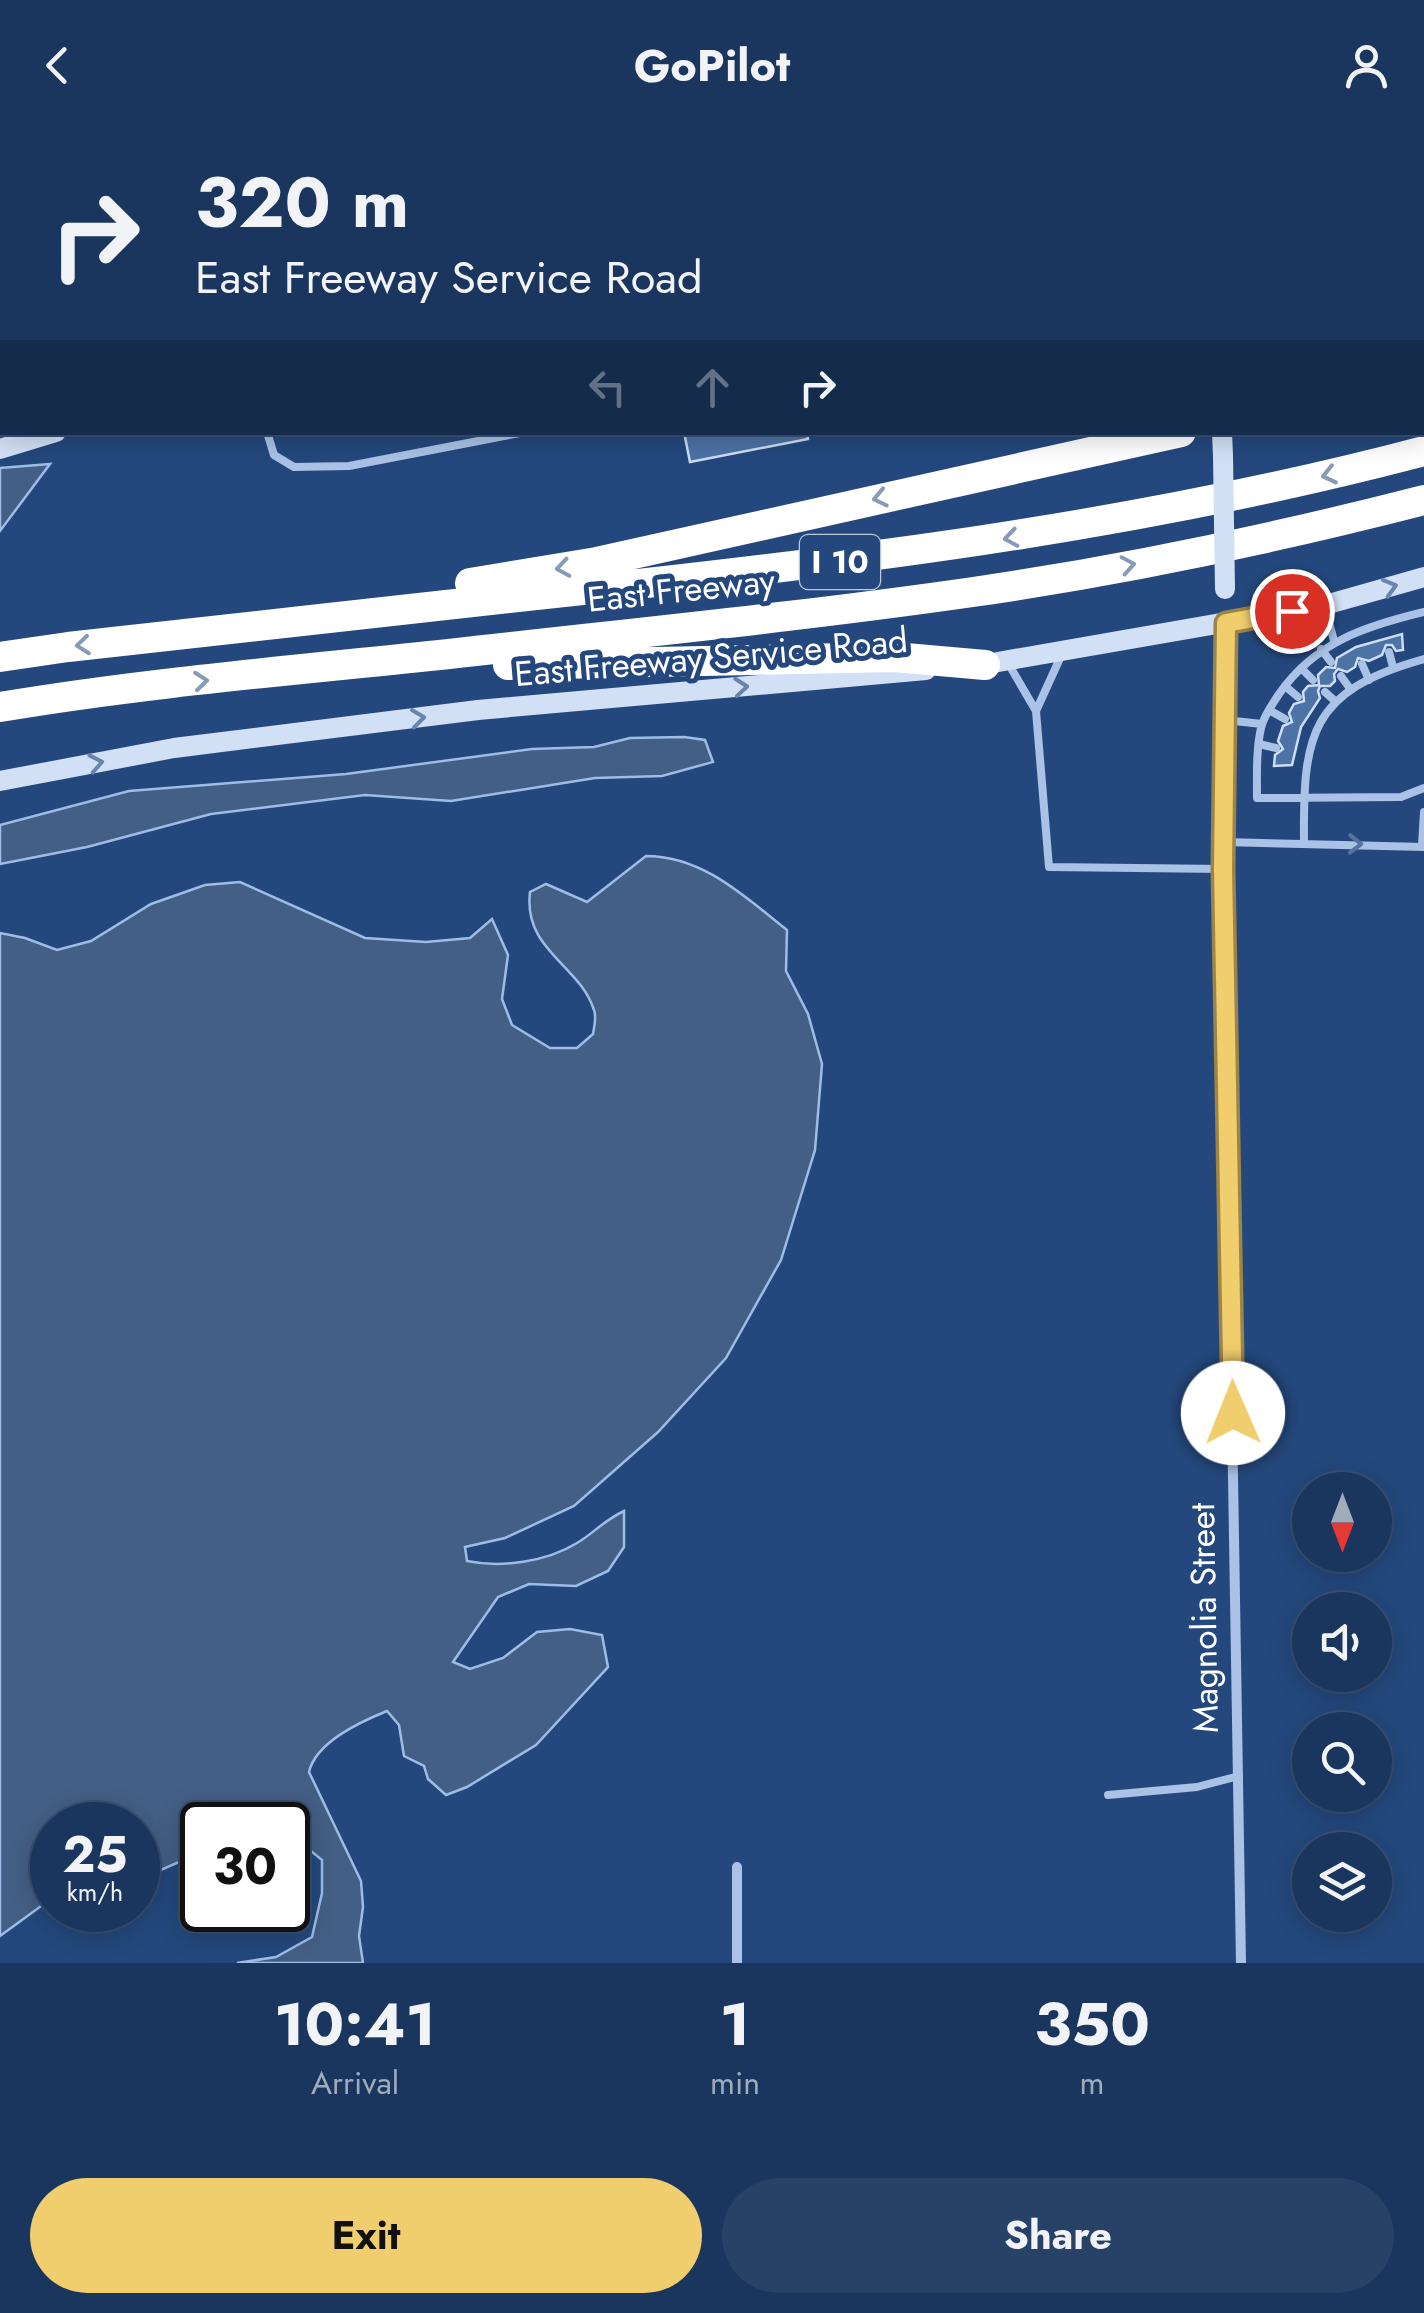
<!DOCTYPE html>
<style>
:root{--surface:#1b365e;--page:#284167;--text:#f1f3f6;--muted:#a0abbc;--line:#395073;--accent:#f0cd6d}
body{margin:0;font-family:Jost,sans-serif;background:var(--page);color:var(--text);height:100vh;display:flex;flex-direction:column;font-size:38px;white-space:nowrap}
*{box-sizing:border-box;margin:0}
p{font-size:32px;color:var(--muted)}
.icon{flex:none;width:55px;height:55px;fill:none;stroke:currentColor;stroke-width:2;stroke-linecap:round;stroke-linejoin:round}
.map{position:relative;height:1833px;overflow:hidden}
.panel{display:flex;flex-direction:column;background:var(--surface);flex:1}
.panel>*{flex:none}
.banner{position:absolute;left:0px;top:0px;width:1425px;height:305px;box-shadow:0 5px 25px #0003,0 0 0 2px var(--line);background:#1b365e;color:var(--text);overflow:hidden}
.needle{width:65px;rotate:180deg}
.buttons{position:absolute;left:1292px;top:1342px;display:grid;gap:20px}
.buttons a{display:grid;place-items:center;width:100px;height:100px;border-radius:50%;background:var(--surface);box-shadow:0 5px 25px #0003,0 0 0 2px var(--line);font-size:50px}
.speed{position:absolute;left:30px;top:1672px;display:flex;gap:20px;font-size:50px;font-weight:700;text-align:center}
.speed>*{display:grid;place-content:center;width:130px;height:130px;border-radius:50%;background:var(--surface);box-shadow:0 5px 25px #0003,0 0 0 2px var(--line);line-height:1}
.speed small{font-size:25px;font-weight:400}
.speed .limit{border:5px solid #111;border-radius:15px;background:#fff;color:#111}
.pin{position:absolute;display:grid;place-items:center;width:85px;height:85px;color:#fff;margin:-42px;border:5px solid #fff;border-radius:50%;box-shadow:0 2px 10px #0007}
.me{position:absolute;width:110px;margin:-55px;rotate:359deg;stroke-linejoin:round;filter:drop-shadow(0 0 8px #0008)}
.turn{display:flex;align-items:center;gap:35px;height:210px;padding:0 30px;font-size:45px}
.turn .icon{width:130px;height:130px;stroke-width:2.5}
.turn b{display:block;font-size:70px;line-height:85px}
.lanes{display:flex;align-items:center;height:95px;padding:0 30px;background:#0003;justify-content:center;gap:50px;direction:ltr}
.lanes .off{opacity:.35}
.eta{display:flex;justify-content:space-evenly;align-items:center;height:170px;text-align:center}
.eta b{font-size:60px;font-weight:700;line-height:70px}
.cta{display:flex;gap:20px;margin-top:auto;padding:20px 30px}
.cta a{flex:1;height:115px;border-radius:60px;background:var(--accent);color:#111;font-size:40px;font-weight:700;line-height:115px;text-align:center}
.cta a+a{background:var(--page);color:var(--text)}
header{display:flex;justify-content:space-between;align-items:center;height:130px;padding:0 30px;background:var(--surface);font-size:45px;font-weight:700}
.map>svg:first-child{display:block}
</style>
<header><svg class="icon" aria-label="back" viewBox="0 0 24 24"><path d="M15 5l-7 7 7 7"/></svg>GoPilot<svg class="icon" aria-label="person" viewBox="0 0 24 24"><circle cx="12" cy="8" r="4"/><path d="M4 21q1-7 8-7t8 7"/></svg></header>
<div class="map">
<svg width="1424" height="1833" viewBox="0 0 1424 1833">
<rect width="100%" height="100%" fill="#24487d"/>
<!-- water -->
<path fill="#445f85" stroke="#9dbde6" stroke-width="2.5" d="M50 334 0 401V338Z
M684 607 705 610 713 632 662 646 595 648 451 671 365 665 211 684 87 717 0 734V695L129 661 346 644 532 619 594 617 630 608Z
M646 726C703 726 745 767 787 800L786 841 808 884 822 934 815 1020 781 1130 726 1228 658 1302 574 1376 505 1408 465 1417 467 1431C501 1438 546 1432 577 1413 594 1403 603 1391 624 1381V1417L608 1441 576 1456 529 1454 498 1467 453 1532 470 1539 503 1528 537 1502 570 1499 602 1505 608 1537 536 1615 467 1657 446 1665 428 1649 424 1636 404 1626 399 1595 387 1581C360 1592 316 1612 309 1642L361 1751 363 1777 359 1806 363 1833H237L276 1827 312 1807 322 1763V1730L295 1708 288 1706V1695H202V1722L138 1750V1695H52V1771H48L0 1806V803L25 808 57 820 91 811 151 774 205 755 240 752 365 808 426 812 470 808 492 789 508 825 502 869 512 895 550 918H577L593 904C594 897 597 887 594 880 579 834 523 820 530 762L546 754 587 772Z"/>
<!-- building -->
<path fill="#4c72a6" stroke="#ccddf4" stroke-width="2.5" d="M684 302H807L808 309 690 332Z
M1402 504 1403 520 1396 521 1392 515H1386L1382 525 1369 531 1358 528 1355 537 1347 542 1338 539 1334 544 1335 551 1330 556H1320L1318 561 1320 568 1301 597 1292 635 1274 636 1275 625 1283 619 1278 611 1283 596 1292 592 1289 583 1294 574 1304 571 1303 562 1308 556 1319 555 1318 545 1326 537 1335 538 1337 528 1356 517Z"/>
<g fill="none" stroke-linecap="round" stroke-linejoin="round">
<!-- lane -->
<path stroke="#a9c2e5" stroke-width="8" d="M627 0V2
M837 0 838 2
M1141 0 1142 2
M921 2 931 0
M1422 186 1424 184
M1422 210 1424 246
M267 302 274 325 294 337 349 336 525 302
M1325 477 1334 511
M1424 482C1366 496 1315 512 1279 564 1272 575 1264 585 1261 598 1256 621 1257 645 1257 668L1401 667 1424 658
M1321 519 1331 532
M1389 522 1393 537
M1061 526 1036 581 1049 737 1223 739
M1008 533 1036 581
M1362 534 1369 550
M1301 538 1313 550
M1341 546 1351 560
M1285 556 1298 567
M1325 562 1336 572
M1269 580 1285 589
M1225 590 1262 594
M1259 614 1276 618
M1223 712 1424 717
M1304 713C1303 605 1309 561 1424 529
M1422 715 1424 682
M1108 1665 1197 1657 1239 1646"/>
<!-- street -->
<path stroke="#a9c2e5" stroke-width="10" d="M30 0 31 2
M262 2V0
M1226 493 1223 739 1241 1833
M737 1737V1833"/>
<!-- secondary -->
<path stroke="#d2e0f5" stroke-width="20" d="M1403 2 1411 0
M1422 247 1424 246
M1222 302 1223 326
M0 319 56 302
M975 536 1325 475 1424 447
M0 651 174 618 478 580 926 540"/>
<!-- highway -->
<path stroke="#fff" stroke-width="30" d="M470 453 597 432 1181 302
M0 527 68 517C221 501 374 482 527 466 830 434 1129 399 1424 321
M508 535 894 527 985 535
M0 577C149 552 299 540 449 524 624 504 799 487 973 462 1125 440 1276 408 1424 370"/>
<!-- secondary-bridge -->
<path stroke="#d2e0f5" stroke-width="20" d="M1223 326 1225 459"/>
</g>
<!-- one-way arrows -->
<defs><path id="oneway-chevron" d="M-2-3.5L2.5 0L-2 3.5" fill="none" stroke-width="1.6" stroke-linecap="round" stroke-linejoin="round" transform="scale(2.5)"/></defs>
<g stroke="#879ab8">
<use href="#oneway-chevron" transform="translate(1329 345) rotate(167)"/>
<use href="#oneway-chevron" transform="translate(880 368) rotate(168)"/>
<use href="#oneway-chevron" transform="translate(1011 408) rotate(171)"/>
<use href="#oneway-chevron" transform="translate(1128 435) rotate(-10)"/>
<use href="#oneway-chevron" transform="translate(563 438) rotate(171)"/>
<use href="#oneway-chevron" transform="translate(83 515) rotate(174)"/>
<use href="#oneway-chevron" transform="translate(201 551) rotate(-6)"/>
</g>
<g stroke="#6a85ad">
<use href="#oneway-chevron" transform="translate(1390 457) rotate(-16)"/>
<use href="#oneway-chevron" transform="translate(741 557) rotate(-5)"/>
<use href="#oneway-chevron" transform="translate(418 588) rotate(-7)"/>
<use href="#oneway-chevron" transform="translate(96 633) rotate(-11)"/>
</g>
<use stroke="#5373a1" href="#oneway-chevron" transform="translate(1355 714) rotate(1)"/>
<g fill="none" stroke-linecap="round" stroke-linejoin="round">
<!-- route casing -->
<g stroke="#9c8547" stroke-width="25">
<path id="route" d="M1233 1283 1223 739 1226 493 1292 481"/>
</g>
<!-- route -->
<use href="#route" stroke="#f0cd6d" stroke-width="18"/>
</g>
<g text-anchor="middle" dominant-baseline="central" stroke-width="10" stroke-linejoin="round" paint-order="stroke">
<!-- shield labels -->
<rect fill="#24487d" stroke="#bdc8d8" stroke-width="2.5" x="800" y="405" width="80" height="54" rx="8"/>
<g font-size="32" font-weight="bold" fill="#fff">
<text x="840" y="432">I 10</text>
</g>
<!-- street labels -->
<g font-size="35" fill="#fff" stroke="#24487d">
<text transform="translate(681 460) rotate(-6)">East Freeway</text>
<text transform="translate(711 527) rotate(-5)">East Freeway Service Road</text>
<text transform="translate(1204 1488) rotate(-91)">Magnolia Street</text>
</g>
</g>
</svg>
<div class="buttons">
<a><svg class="needle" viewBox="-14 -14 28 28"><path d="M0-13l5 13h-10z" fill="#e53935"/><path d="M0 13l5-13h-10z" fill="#a0abbc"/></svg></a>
<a><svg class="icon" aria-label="sound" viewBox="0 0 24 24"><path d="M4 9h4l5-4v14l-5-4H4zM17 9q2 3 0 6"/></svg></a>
<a><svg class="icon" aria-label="search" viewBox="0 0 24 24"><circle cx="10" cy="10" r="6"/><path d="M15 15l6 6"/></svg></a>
<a><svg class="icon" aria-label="layers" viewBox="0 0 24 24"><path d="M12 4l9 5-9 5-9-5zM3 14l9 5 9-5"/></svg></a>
</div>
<div class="speed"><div>25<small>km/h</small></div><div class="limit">30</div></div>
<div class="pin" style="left:1292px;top:481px;background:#d93025"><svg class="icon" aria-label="arrive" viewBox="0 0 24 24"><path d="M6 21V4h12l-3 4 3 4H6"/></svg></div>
<svg class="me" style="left:1233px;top:1283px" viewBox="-20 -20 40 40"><circle r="19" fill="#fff"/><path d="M0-13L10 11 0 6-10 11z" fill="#f0cd6d"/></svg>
<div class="banner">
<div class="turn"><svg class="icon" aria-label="right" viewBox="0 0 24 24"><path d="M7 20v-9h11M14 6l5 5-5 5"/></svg><div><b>320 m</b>East Freeway Service Road</div></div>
<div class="lanes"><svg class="icon off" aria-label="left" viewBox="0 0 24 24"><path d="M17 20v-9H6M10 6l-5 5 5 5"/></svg><svg class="icon off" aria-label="ahead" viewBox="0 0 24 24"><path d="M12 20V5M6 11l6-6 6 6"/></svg><svg class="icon" aria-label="right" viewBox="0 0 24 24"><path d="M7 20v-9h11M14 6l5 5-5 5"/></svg></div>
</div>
</div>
<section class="panel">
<div class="eta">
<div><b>10:41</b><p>Arrival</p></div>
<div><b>1</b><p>min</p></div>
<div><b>350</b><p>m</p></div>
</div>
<div class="cta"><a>Exit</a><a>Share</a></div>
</section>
